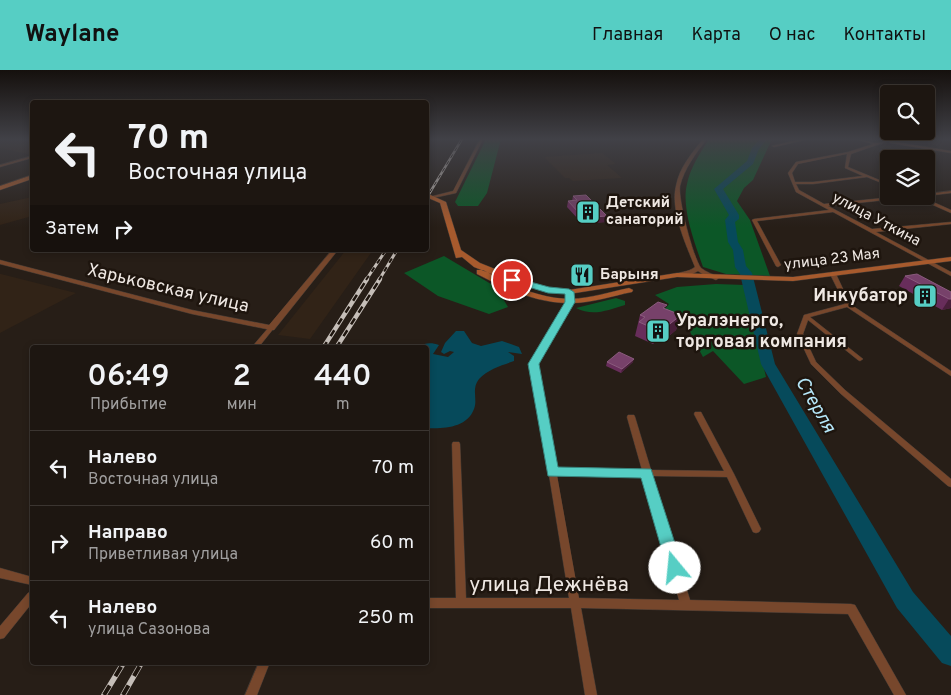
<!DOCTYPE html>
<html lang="ru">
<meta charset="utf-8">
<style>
:root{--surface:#1d1611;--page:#2a231f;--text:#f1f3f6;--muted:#a09f9f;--line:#3b3531;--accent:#56cec4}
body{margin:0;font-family:Overpass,sans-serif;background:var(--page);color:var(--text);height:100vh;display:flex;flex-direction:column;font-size:19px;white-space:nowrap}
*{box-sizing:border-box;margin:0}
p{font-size:16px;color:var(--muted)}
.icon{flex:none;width:28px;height:28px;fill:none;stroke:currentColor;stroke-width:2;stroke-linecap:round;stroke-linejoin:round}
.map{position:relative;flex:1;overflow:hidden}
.sheet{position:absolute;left:30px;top:275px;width:399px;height:320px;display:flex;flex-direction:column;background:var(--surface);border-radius:5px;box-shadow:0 2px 8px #0003,0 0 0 1px var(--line)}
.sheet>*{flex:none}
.hud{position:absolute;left:30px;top:30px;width:399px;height:152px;border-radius:5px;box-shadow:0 2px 8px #0003,0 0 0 1px var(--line);background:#1d1611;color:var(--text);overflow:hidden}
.fabs{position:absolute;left:880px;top:15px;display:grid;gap:10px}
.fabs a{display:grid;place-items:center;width:55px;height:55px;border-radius:5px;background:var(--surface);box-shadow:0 2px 8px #0003,0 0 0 1px var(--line);font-size:25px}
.pin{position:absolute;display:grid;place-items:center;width:42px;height:42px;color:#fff;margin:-21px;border:2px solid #fff;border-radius:50%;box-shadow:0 1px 5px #0007}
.me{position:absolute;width:55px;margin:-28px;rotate:343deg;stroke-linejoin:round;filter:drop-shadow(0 0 4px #0008)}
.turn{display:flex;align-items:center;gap:18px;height:105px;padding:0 15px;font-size:22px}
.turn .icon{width:65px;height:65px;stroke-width:2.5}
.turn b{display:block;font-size:35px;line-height:42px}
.then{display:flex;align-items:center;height:48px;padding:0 15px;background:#0003;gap:10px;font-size:19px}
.eta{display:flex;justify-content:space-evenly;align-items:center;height:85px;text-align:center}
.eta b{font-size:30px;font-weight:600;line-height:35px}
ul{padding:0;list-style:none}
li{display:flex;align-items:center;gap:15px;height:75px;padding:0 15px;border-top:1px solid var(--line)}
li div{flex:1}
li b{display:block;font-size:19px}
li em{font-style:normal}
header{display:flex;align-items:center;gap:30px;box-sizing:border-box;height:70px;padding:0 25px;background:var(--accent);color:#111}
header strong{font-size:24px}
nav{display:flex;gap:28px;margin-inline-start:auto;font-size:18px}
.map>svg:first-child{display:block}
</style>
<header>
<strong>Waylane</strong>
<nav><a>Главная</a><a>Карта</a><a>О нас</a><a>Контакты</a></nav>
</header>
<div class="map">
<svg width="951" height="625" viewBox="0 0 951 625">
<rect width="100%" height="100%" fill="#271e17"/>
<!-- built -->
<path fill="#312317" d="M0 69H32V85L0 78Z
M602 83 616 94 607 95 622 108 573 111 569 108H565L544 87Z
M32 127V146L0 155V134Z
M346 180H373L310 269 278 265Z
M0 204H1L76 223 0 263Z"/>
<!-- green -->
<path fill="#0c5727" d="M486 69H501L487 123 478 136H458L455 132Z
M709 69H772L753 110 744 118 737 131 750 150 770 206 726 204 703 197C695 174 681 138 687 114 690 98 700 83 709 69Z
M444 186 496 217 508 237 489 244 438 226 404 203Z
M716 214 745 215 766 307 744 314 713 281 703 287 692 267 688 255 661 244 669 234 655 225 677 217Z
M616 228 625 231V235C608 240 593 247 576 238Z"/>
<!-- water -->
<path fill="#064a5b" d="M456 261H464L472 273 481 276 502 271 519 277 522 284 508 282 514 286V291C503 295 488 299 479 309 471 319 478 329 474 339 467 358 443 359 426 358V278L418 276C426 273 431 272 439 275L433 284 448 287 454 282 450 281 444 284 441 282 445 273Z"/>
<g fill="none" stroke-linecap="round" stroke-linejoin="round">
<!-- river -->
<path fill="#064a5b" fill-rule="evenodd" d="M760 69H767L759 79 753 94 723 119 739 145V149L735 152 738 172 743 180 746 196 752 203 775 294 913 522 951 566V596L942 593 897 538 761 294 740 204 735 197 733 180 728 172 725 150 729 145 714 119 747 91 752 78Z"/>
<!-- minor casing -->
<g stroke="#433a34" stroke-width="1">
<path id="minor" d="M480 69H483L456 123 433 128V126L453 121Z
M802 69H809L774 77 772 76Z
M855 69C862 69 870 73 877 73 883 73 888 69 894 69L851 84 848 97 889 114V116L867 107 813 114H796L799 120 824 134 903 126H920L951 140V143L915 127 828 136 872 159 951 152V154L876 162 951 202V206L833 142 757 151 781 195 778 197 776 196 752 150 754 149 829 140 796 122 788 103 796 92 848 82 873 74ZM847 84 845 98 863 106 813 112H795L792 103 798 94Z
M889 71 951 81V83L890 73Z
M32 86V88L0 97V95Z
M951 121V123L926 126V124Z
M833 202 836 204 850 234 951 301V306L847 237 810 247 863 289 860 291 858 290 808 250 803 264 816 292 845 320 951 409V417L948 416 841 324 811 294 797 264 804 245 845 234 830 204Z
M569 220 572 222 573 232 537 294 556 399 642 400 627 347 628 345H634L635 347 651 400 724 401 694 344 695 342H701L734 404 761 459 759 462 756 463 753 462 727 407 653 406 690 530 851 534 855 535 906 625H894L848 544 581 538 597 625H585L571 538H426V528H456L452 374 453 372H459L460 374 466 528H569L531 294 567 232 566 222ZM557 405 644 406 679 530 579 528Z
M271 256 274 258 258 278H251L269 257Z
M0 498 32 507V515L0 508Z
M32 521V533L4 568 0 569V556L28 523Z
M259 592H270L257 625H245Z"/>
</g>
<!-- tertiary casing -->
<g stroke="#433a34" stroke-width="1">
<path id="tertiary" d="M703 69H707C696 83 684 99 680 116 678 130 693 187 701 198 706 202 713 204 718 207L719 208 716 210 704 205 698 201C692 205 680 209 674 205 680 201 687 203 695 197 686 175 670 140 676 116 679 98 692 83 703 69Z
M332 180H338L274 260H271L192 244 0 194V190L192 240 269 255Z"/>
</g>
<!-- secondary casing -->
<g stroke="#433a34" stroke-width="1">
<path id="secondary" d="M32 105V109L0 120V116Z
M426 123 446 132 461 180 480 193 515 207 549 218 569 220 677 203 793 207 951 187V191L793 211 677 207 569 224 548 222 509 211 474 197 462 187 456 188 440 133 426 127Z
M477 200H483C510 215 540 229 571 229 591 228 610 222 629 218L633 220 632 222C612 226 592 233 572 233 538 234 506 219 477 204Z"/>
</g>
<!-- minor -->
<use href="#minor" fill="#77472c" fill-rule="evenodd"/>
<!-- tertiary -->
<use href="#tertiary" fill="#77472c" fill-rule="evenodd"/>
<!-- secondary -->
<use href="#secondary" fill="#a75a2d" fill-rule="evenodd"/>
<!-- rail-far3 casing -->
<g stroke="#c5beb8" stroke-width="2.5">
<path id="rail-far3" d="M426 129 462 69"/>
</g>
<!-- rail-far2 casing -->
<g stroke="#c5beb8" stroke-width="3">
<path id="rail-far2" d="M366 210 386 180
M379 210 397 180"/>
</g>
<!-- rail-far1 casing -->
<g stroke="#c5beb8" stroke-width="4.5">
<path id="rail-far1" d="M323 278 367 209
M336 278 380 209"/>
</g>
<!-- rail casing -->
<g stroke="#c5beb8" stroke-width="5.5">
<path id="rail" d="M104 625 124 592
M123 625 142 592"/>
</g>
<!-- rail-far3 -->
<use href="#rail-far3" stroke="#1e150e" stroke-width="1" stroke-dasharray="4" stroke-linecap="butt"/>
<!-- rail-far2 -->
<use href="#rail-far2" stroke="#1e150e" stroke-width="2" stroke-dasharray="5" stroke-linecap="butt"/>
<!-- rail-far1 -->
<use href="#rail-far1" stroke="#1e150e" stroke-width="2.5" stroke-dasharray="7" stroke-linecap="butt"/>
<!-- rail -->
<use href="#rail" stroke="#1e150e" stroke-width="4" stroke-dasharray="11" stroke-linecap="butt"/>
</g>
<!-- wall -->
<path fill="#682d5b" d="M573 126 607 146 606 152 591 153 587 148 578 149 567 137 568 131H572Z
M905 206 951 222V238L942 240 899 216Z
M666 239 681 245 676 260 662 272 658 270 653 274 635 266 640 245Z
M607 292H633L621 303 606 296Z"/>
<!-- shaded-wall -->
<path fill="#481f3a" d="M588 142 587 148 578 149 579 143Z
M607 146 606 152 591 153 592 147Z
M949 229H951V238L942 240Z
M681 245 676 260 662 272 666 257Z
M662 256 658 270 653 274 657 260Z
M634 289 633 292 621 303 622 299Z"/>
<!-- building -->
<path fill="#77416a" stroke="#8a5b7d" d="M586 125 607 146 592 147 588 142 579 143 568 131 577 130 573 126Z
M917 204 951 222V229H949L905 206Z
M658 232 667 235 663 238 681 245 666 257 662 256 657 260 639 252 645 247 640 245Z
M619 282 634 289 622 299 607 292Z"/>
<!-- sky -->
<linearGradient id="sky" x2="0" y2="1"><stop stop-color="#15100d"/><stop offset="0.44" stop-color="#414147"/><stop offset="1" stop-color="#414147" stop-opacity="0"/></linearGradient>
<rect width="951" height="157" fill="url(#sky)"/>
<!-- route -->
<path fill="#56cec4" stroke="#38867f" d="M512 207 549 217 569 219 574 222 575 232 539 294 558 397 651 399 683 498 680 503 675 505 669 503 667 498 641 408 548 406 528 294 565 232V224L548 223 509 211 508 210Z"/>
<!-- icons -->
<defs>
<g id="building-square" transform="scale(1.25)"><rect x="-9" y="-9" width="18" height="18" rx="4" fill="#56cec4" stroke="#1e150e"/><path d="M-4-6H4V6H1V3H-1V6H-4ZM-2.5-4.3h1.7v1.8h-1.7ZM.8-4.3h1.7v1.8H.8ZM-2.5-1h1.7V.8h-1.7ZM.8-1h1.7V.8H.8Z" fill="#111"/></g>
<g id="restaurant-square" transform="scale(1.25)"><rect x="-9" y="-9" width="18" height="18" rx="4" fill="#56cec4" stroke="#1e150e"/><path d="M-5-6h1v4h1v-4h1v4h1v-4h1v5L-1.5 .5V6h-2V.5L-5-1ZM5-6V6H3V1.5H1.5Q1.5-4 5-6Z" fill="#111"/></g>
</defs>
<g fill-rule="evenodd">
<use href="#building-square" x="588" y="142"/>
<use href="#restaurant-square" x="582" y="205"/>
<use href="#building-square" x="925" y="226"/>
<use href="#building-square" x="658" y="261"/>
</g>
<g text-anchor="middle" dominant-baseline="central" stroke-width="5" stroke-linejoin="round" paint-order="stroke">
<!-- far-poi labels -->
<g font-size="15" font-weight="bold" fill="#efe8e3" stroke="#1e150e" text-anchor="start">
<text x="606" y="133">Детский<tspan x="606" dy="17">санаторий</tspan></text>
<text x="600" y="205">Барыня</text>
</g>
<!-- far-street labels -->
<g font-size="15" fill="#efe8e3" stroke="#1e150e">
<text transform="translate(876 150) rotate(28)">улица Уткина</text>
<text transform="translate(832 190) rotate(-7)">улица 23 Мая</text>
</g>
<!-- street labels -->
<g font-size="18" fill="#efe8e3" stroke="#1e150e">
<text transform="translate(168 219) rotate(13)">Харьковская улица</text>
</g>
<!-- poi labels -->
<g font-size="18" font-weight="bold" fill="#efe8e3" stroke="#1e150e" text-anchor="end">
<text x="908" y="226">Инкубатор</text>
<text x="676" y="251" text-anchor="start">Уралэнерго,<tspan x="676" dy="21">торговая компания</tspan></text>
</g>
<!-- water labels -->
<g font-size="19" font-style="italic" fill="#b6e8fa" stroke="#1e150e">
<text transform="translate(815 335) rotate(60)">Стерля</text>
</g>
<!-- near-street labels -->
<g font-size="21" fill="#efe8e3" stroke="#1e150e">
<text x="549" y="515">улица Дежнёва</text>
</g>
</g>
</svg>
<div class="fabs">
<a><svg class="icon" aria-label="search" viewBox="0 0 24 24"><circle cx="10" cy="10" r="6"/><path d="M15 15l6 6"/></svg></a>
<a><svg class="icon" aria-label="layers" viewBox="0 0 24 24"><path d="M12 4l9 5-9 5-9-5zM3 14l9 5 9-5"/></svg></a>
</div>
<div class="pin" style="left:512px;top:210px;background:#d93025"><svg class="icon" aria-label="arrive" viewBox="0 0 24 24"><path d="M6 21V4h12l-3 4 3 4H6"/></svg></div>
<svg class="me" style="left:675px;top:498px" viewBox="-20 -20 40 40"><circle r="19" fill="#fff"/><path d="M0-13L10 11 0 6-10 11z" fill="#56cec4"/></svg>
<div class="hud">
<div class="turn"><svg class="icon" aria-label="left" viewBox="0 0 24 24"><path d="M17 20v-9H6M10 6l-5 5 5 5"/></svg><div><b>70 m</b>Восточная улица</div></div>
<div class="then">Затем<svg class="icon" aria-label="right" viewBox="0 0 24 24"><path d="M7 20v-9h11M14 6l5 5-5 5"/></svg></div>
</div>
<section class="sheet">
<div class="eta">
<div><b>06:49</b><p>Прибытие</p></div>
<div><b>2</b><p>мин</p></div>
<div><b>440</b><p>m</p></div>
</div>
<ul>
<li><svg class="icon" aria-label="left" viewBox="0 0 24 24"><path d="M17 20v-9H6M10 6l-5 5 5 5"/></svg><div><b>Налево</b><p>Восточная улица</p></div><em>70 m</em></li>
<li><svg class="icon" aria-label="right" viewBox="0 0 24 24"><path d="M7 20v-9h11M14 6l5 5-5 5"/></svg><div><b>Направо</b><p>Приветливая улица</p></div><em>60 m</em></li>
<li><svg class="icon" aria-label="left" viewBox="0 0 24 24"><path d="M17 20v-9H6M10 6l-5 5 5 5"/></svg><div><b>Налево</b><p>улица Сазонова</p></div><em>250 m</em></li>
</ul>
</section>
</div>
